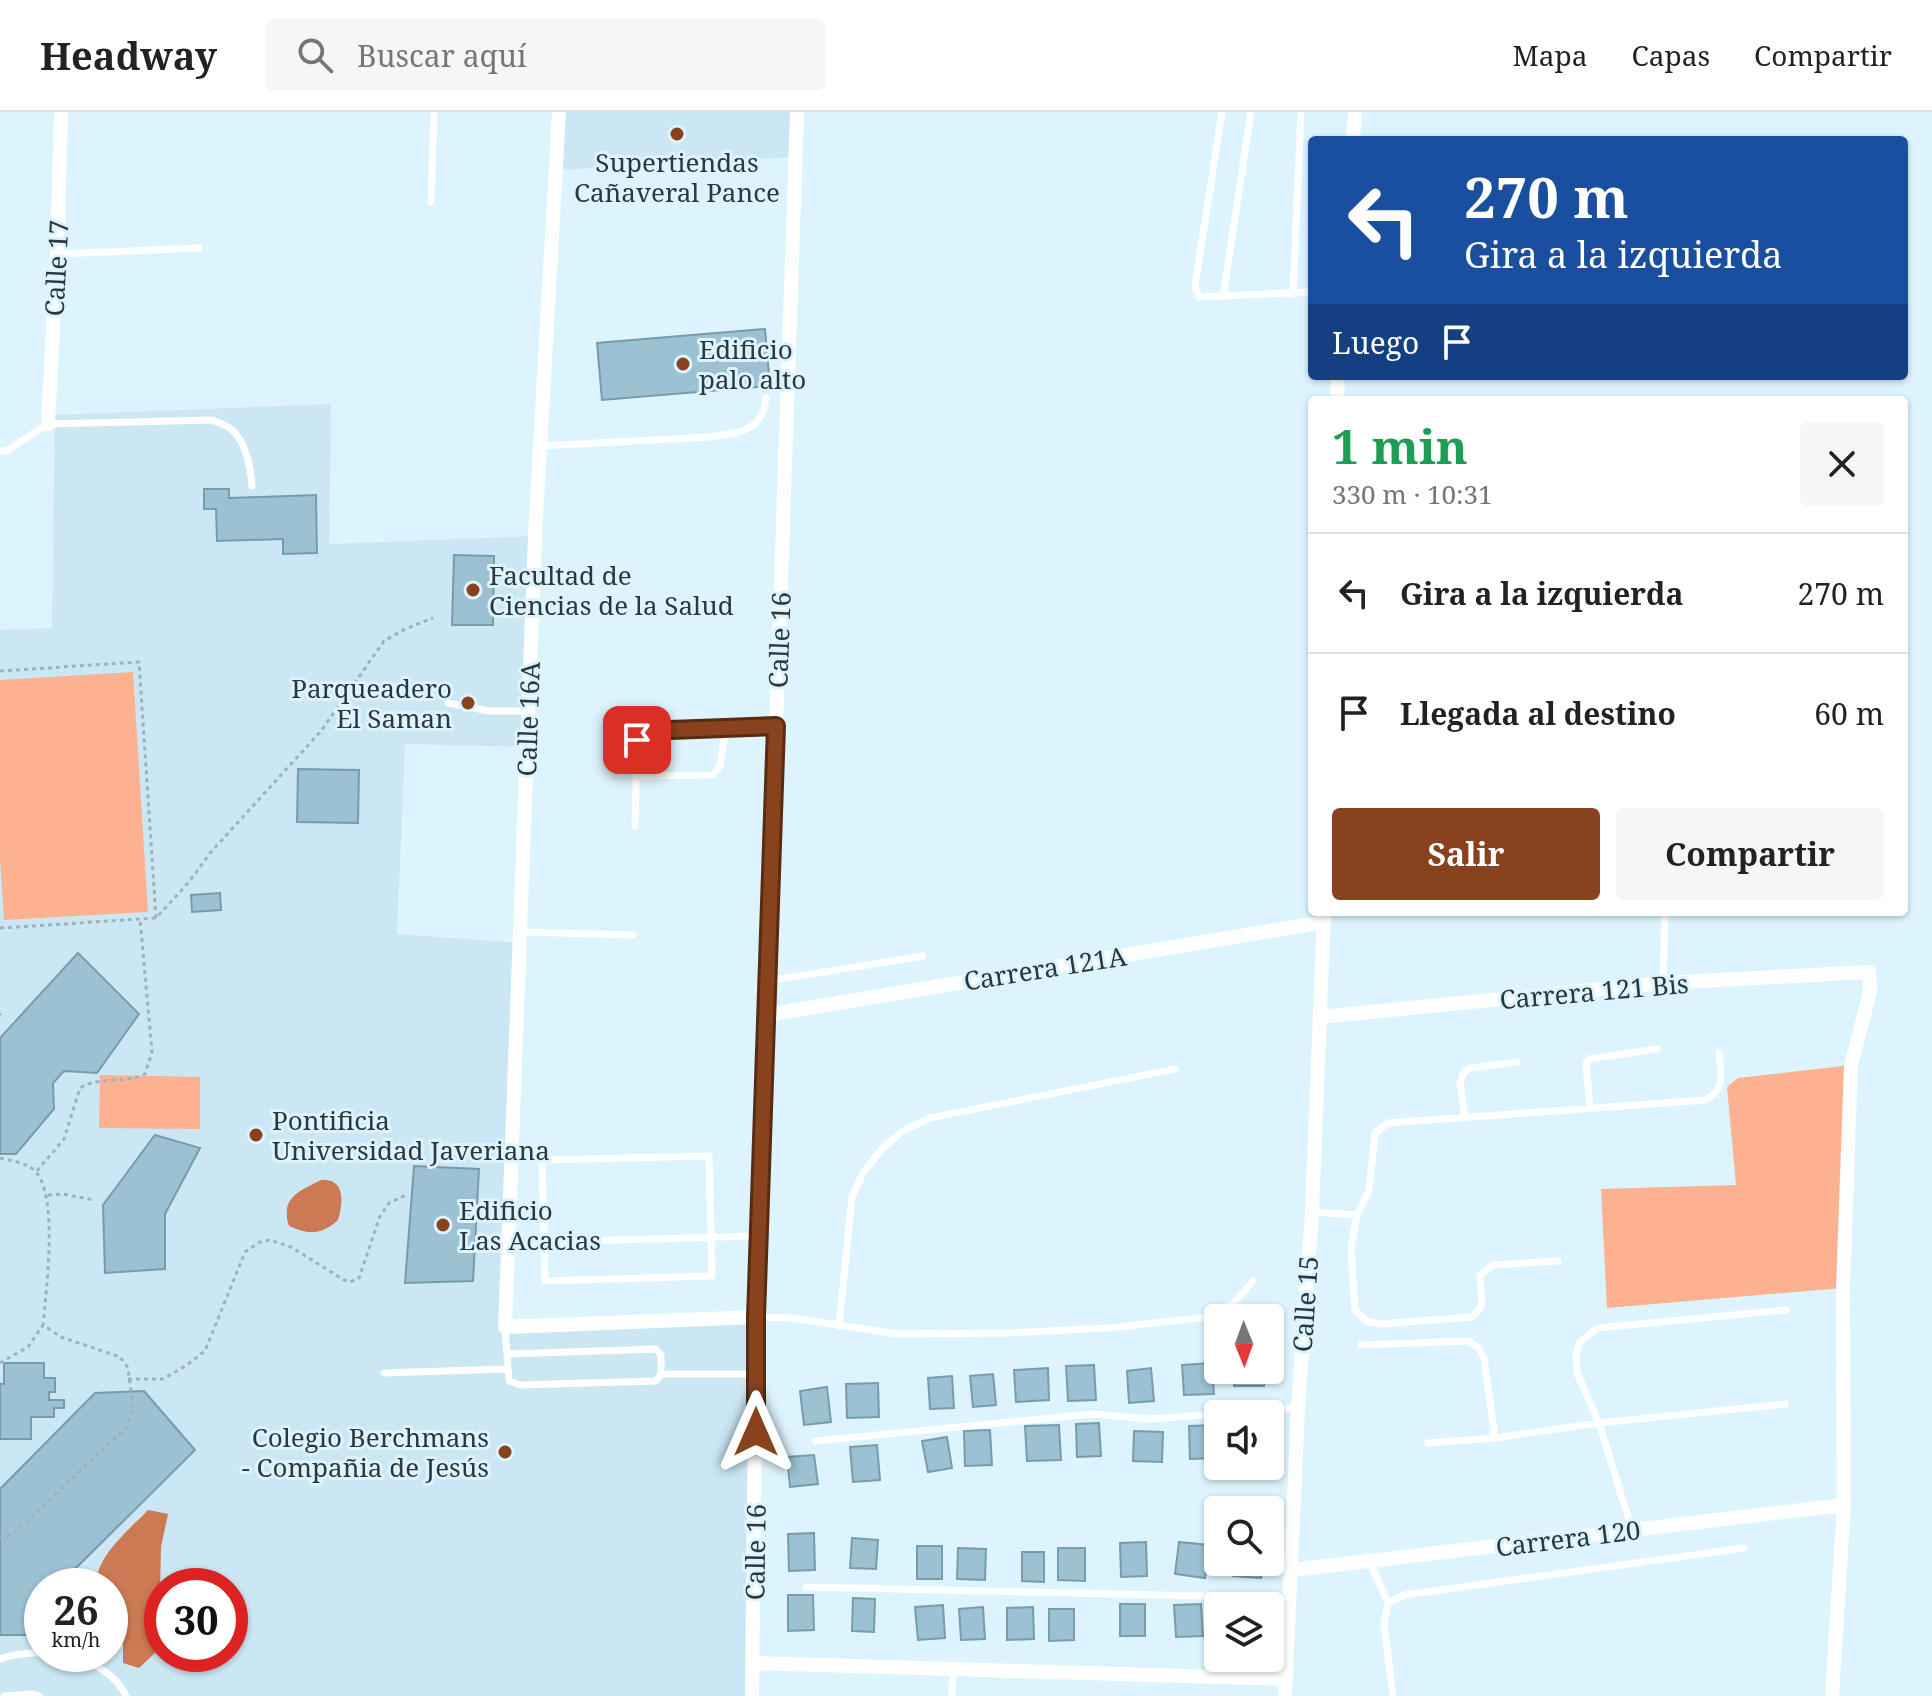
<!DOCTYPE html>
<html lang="es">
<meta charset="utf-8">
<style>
:root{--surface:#fff;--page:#f6f6f6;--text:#222;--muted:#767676;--line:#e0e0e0;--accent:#88421d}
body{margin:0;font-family:"Noto Serif",serif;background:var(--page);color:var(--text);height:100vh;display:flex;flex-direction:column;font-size:30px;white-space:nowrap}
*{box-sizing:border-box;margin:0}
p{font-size:26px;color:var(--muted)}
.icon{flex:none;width:44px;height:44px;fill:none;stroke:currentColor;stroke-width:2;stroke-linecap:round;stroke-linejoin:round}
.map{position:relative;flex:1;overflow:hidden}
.details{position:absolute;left:1308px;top:284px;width:600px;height:520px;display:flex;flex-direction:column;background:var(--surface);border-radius:8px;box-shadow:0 2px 6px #0004}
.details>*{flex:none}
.hud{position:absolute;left:1308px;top:24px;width:600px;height:244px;border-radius:8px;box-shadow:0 2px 6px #0004;background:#1a4fa0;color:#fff;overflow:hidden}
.needle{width:52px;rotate:179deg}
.controls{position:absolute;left:1204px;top:1192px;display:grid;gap:16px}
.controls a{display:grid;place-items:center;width:80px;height:80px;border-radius:8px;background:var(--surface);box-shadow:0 2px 6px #0004;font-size:40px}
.speed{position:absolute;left:24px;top:1456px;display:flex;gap:16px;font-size:40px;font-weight:700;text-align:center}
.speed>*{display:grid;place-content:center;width:104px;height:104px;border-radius:50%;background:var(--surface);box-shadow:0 2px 6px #0004;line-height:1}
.speed small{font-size:20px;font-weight:400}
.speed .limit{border:12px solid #d22;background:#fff;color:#111}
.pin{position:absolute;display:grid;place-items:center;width:68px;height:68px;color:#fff;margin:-34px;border-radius:16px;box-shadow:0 4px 12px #0006}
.me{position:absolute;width:88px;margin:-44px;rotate:0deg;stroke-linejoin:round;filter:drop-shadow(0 0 6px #0008)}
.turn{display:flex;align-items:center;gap:28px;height:168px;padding:0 24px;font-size:36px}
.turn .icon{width:104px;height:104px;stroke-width:2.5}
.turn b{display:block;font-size:56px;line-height:68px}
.then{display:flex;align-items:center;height:76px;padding:0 24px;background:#0003;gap:16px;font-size:30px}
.round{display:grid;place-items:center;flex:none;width:84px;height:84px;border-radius:8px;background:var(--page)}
.head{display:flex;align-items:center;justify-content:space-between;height:136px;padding:0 24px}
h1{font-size:48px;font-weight:700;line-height:60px;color:#1e9e55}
.button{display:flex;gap:16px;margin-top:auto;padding:16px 24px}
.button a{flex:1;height:92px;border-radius:8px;background:var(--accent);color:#fff;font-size:32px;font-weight:700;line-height:92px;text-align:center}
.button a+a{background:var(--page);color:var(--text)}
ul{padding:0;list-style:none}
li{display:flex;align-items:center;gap:24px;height:120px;padding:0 24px;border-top:2px solid var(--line)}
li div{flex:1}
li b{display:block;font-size:30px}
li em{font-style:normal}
header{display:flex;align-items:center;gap:48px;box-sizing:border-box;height:112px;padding:0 40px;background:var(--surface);border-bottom:2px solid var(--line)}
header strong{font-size:38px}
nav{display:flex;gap:44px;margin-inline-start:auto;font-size:28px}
.search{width:560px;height:72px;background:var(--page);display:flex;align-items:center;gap:20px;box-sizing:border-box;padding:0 28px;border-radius:8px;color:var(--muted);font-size:30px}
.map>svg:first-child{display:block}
</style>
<header>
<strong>Headway</strong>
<div class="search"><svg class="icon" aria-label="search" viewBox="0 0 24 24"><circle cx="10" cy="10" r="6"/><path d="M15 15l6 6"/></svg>Buscar aquí</div>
<nav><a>Mapa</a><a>Capas</a><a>Compartir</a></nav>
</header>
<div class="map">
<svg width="1932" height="1584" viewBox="0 0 1932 1584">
<rect width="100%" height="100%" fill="#ddf4fe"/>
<!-- built -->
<path fill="#cbe7f4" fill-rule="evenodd" d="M559 0H797L796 45 556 58Z
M331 292 329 432 535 424 527 635 405 632 397 822 520 831 506 1215 756 1205 752 1584H0V518L52 516 55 303ZM42 1474H110V1542H42ZM162 1474H230V1542H162Z"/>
<!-- green -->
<path fill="#fcb290" d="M133 560 148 800 4 808 0 747V568Z
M1851 953 1843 1176 1607 1196 1601 1077 1736 1073 1727 975 1738 966Z
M100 963 200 965V1017L99 1016Z"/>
<!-- water -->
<path fill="#cb7a53" d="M321 1068C346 1066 343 1091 338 1108 322 1123 308 1123 289 1114 280 1086 299 1079 321 1068Z
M148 1398 168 1402 161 1435 160 1481 152 1500 150 1515 155 1541 139 1556 123 1551V1532L110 1513 112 1481 110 1474H105L97 1466C100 1441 131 1416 148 1398Z"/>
<!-- building -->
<path fill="#9bc1d2" stroke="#779cac" stroke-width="2" d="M765 217 770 274 602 288 597 231Z
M204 377H229V386L316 383 317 441 283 442V427L217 429 216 397H204Z
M454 443 494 444 493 513H452Z
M298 657 359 658 358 711 297 710Z
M220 781 221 798 192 800 191 783Z
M78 841 139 902 97 961 64 959 53 971 54 997 16 1042H0V926Z
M155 1023 200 1036 165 1102V1157L105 1161 103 1093Z
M414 1054 479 1057 473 1169 405 1171Z
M4 1251H44V1266H55V1280H49V1288H64V1296H54V1305H31V1327H0V1272H4Z
M1212 1251 1214 1282 1184 1283 1182 1253Z
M1094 1253 1096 1288 1068 1289 1066 1254Z
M1048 1256 1049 1288 1016 1290 1014 1258Z
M1151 1256 1154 1289 1129 1291 1127 1259Z
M1234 1258H1264V1274H1234Z
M993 1262 996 1293 973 1295 970 1264Z
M952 1264 954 1296 930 1297 928 1266Z
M878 1271 879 1305 847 1306 846 1272Z
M827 1275 831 1310 804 1313 800 1279Z
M144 1279 195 1338 71 1461V1474H42V1523H0V1377L95 1281Z
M1099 1311 1101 1344 1077 1345 1076 1312Z
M1059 1313 1061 1348 1027 1349 1025 1314Z
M1216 1313 1217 1346 1190 1347 1189 1314Z
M990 1318 992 1353 965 1354 964 1319Z
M1134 1319 1163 1320 1162 1350 1133 1349Z
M947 1325 952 1356 928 1360 922 1329Z
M877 1333 880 1368 853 1370 850 1335Z
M814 1343 818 1372 790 1375 787 1345Z
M814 1421 815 1458 789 1459 788 1422Z
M852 1426 878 1428 876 1457 850 1456Z
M1146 1430 1147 1464 1121 1465 1120 1431Z
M1179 1430 1209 1433 1205 1466 1175 1462Z
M917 1434H942V1467H917Z
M958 1436 986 1437 985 1468 957 1467Z
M1058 1436H1085V1469L1058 1468Z
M1022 1440H1044V1470L1022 1469Z
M1234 1450H1263L1261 1466 1233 1464Z
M788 1483H813L814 1518 788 1519Z
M853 1486 875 1487 874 1520 852 1519Z
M1120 1492H1145V1524H1120Z
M1201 1492 1203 1524 1176 1525 1174 1493Z
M943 1493 945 1526 918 1528 915 1495Z
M983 1495 985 1527 961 1528 959 1497Z
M1033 1495 1034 1527 1007 1528V1496Z
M1049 1497H1074V1528L1049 1529Z"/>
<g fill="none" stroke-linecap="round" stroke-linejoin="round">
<!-- path -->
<path stroke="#9eb2bb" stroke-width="3" stroke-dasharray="4 4" stroke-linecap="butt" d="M0 559 139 550 156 806
M0 816 156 806 189 770 211 740 321 619 384 529 403 518 433 506
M0 902 1 903
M0 1046C12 1049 26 1050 35 1059 59 1083 46 1179 43 1213L61 1225 120 1245 128 1256 133 1294 128 1314 12 1423 0 1425
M37 1059 64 1027 80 976C99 964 124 972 145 962L152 940 140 807
M48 1083 63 1082 94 1088
M0 1251 28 1235 43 1213
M128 1267H163L187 1253 205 1239 245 1140 260 1130 270 1128 291 1135 344 1168 350 1170 359 1166 380 1104 389 1091 406 1083"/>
<!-- lane -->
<path stroke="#fff" stroke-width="7" d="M1222 0 1195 174 1199 185 1312 180
M431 90 434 0
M58 142 199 136
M1293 182 1301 0
M1223 185 1251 0
M540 334 709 325C738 321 763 320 766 286
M0 339H6L48 312 212 308C218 311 226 313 231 317 246 329 251 356 252 374
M448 591 489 599H528
M636 664 712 663 720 654 726 615
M635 714 637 628 644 619 776 614
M520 820 633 823
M768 869 923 844
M1663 871 1665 800
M1590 996 1586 952 1589 947 1657 937
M1465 1005 1460 971 1464 960 1470 956 1517 950
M709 1044 712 1164 545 1169 542 1048Z
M1312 1100 1357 1103
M544 1130 758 1124
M1558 1149 1493 1153 1480 1163 1482 1194 1472 1205 1379 1212 1366 1209 1355 1198 1351 1136 1357 1103 1369 1078 1375 1021 1388 1011 1705 988C1726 978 1721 961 1719 941
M756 1205 792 1206 897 1222 1007 1221 1108 1216 1208 1205 1233 1192 1253 1169
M839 1214 852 1085 863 1061 882 1037 903 1019 930 1006 1175 957
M505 1216 507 1242
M1361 1233 1468 1229 1479 1236 1484 1246 1495 1326
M384 1261 507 1257
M661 1262V1243L656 1237 507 1242 509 1269 520 1273 656 1269 661 1262H756
M816 1329 1092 1302 1150 1307 1298 1296
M1428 1331 1495 1326 1599 1311 1785 1292
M1632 1418 1599 1311 1577 1261 1576 1244 1579 1231 1597 1216 1786 1198
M1370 1450 1388 1491 1384 1512 1393 1584
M806 1475 1289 1486
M1388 1491 1404 1483 1744 1436
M0 1547C39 1533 107 1542 126 1584
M4 1584 30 1582 39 1584
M952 1584 953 1556"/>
<!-- street -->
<path stroke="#fff" stroke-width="14" d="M559 0 535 424 505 1215 756 1205
M1353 28 1355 0
M1337 288 1338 264
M48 312 57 142 61 0
M767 903 1324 810
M1320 905 1663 871 1869 860 1870 880 1851 953 1843 1176 1844 1393 1832 1584
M1293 1458 1844 1393
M754 1551 1286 1567
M752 1584 756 1205 797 0
M1285 1584 1298 1296 1312 1100 1324 800"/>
</g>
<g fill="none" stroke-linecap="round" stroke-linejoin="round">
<!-- route casing -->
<g stroke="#582b13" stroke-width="20">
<path id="route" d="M637 628 644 619 776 614 756 1205V1320"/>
</g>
<!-- route -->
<use href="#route" stroke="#88421d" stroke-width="14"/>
</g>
<!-- markers -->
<g fill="#88421d" stroke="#ddf4fe" stroke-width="3">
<circle cx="677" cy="22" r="8"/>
<circle cx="683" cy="252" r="8"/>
<circle cx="473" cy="478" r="8"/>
<circle cx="468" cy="591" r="8"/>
<circle cx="256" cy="1023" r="8"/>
<circle cx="443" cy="1113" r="8"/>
<circle cx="505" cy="1340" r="8"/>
</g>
<g text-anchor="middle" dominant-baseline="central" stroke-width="6" stroke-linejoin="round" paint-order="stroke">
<!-- poi labels -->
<g font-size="26" fill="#2a3940" stroke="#ddf4fe" text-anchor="start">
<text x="677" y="50" text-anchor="middle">Supertiendas<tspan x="677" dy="30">Cañaveral Pance</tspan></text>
<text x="699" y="237">Edificio<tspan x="699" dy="30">palo alto</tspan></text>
<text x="489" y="463">Facultad de<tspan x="489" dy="30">Ciencias de la Salud</tspan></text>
<text x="452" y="576" text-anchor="end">Parqueadero<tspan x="452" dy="30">El Saman</tspan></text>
<text x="272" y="1008">Pontificia<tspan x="272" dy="30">Universidad Javeriana</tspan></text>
<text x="459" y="1098">Edificio<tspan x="459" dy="30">Las Acacias</tspan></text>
<text x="489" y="1325" text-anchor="end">Colegio Berchmans<tspan x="489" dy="30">- Compañia de Jesús</tspan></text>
</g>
<!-- street labels -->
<g font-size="26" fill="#2a3940" stroke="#ddf4fe">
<text transform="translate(56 156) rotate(-87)">Calle 17</text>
<text transform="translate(779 528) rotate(-88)">Calle 16</text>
<text transform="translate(528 607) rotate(-88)">Calle 16A</text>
<text transform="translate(1045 856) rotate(-9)">Carrera 121A</text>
<text transform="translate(1594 879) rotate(-5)">Carrera 121 Bis</text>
<text transform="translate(1305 1192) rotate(-86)">Calle 15</text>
<text transform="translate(1568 1426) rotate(-7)">Carrera 120</text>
<text transform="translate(755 1440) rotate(-89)">Calle 16</text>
</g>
</g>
</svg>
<div class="controls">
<a><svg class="needle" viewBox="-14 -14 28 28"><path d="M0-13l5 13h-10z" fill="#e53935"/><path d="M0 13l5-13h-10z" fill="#767676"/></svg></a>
<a><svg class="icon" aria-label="sound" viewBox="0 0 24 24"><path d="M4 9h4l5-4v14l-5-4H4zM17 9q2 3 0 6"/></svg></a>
<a><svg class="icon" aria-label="search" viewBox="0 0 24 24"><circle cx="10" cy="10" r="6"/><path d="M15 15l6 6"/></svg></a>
<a><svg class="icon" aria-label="layers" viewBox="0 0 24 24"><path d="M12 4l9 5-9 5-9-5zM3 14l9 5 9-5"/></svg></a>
</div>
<div class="speed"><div>26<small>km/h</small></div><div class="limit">30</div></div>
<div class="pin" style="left:637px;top:628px;background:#d93025"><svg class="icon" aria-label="arrive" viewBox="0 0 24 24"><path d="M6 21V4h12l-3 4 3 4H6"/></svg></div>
<svg class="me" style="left:756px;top:1320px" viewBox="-20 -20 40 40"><path d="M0-17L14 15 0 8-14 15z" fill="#88421d" stroke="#fff" stroke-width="4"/></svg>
<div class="hud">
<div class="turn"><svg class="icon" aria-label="left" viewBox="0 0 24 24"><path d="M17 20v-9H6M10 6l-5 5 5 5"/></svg><div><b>270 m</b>Gira a la izquierda</div></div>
<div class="then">Luego<svg class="icon" aria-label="arrive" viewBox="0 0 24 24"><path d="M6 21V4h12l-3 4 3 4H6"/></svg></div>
</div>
<section class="details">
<div class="head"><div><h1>1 min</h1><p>330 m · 10:31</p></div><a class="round"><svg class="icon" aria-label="close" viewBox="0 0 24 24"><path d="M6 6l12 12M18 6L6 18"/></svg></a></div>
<ul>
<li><svg class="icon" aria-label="left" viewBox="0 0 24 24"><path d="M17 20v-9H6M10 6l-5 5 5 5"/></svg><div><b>Gira a la izquierda</b></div><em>270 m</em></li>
<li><svg class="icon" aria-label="arrive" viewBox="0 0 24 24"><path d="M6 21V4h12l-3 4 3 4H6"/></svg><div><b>Llegada al destino</b></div><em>60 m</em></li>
</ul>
<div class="button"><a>Salir</a><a>Compartir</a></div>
</section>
</div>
